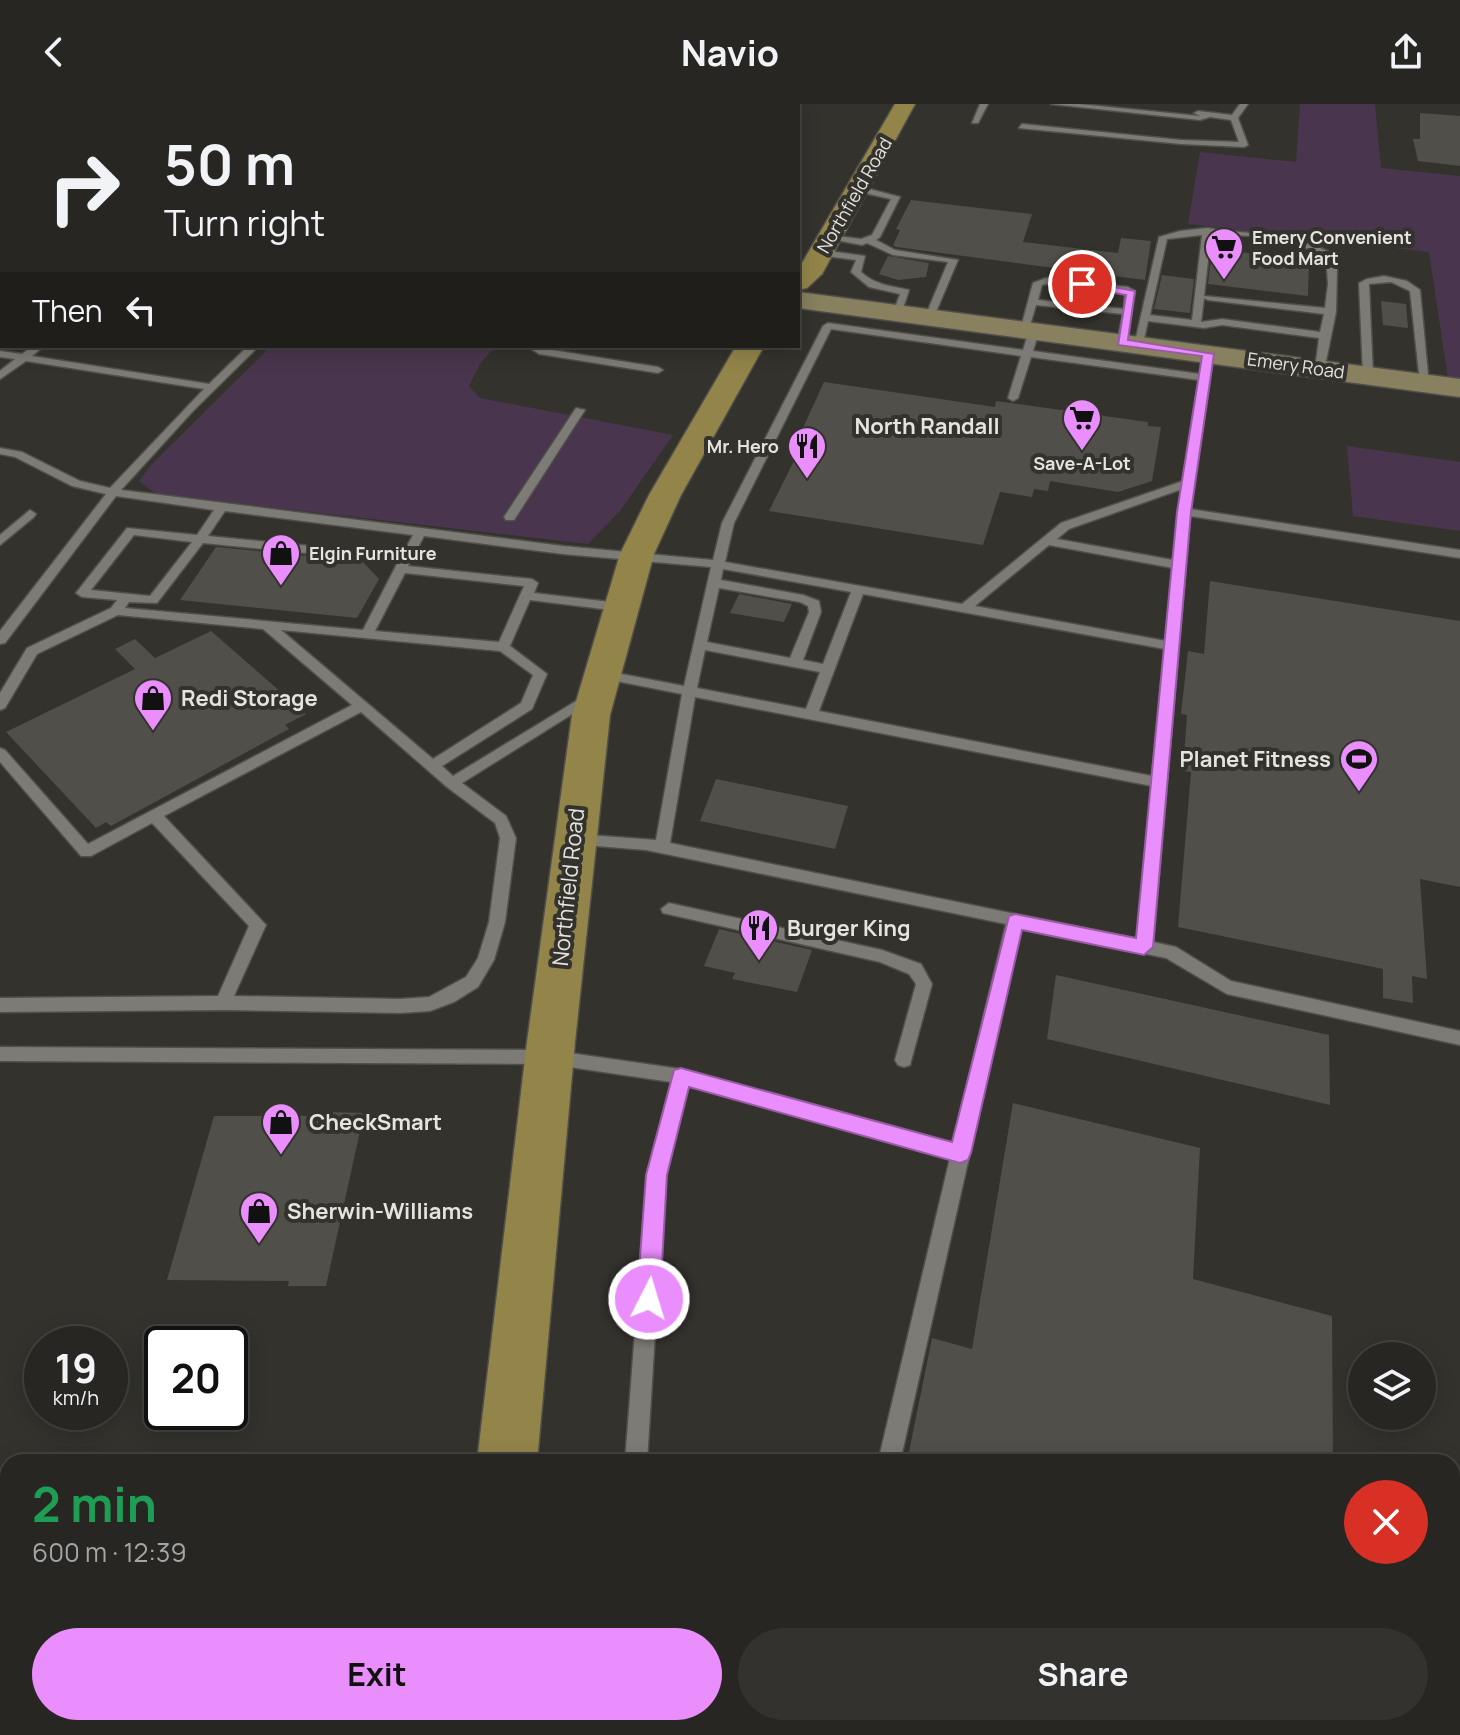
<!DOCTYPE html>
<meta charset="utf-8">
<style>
:root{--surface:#272622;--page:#33322f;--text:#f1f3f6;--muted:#a4a5a5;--line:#434340;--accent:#ea8dfd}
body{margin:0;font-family:Manrope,sans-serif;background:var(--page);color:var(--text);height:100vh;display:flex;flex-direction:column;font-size:30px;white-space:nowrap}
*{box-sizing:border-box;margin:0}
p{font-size:26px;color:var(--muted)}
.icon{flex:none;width:44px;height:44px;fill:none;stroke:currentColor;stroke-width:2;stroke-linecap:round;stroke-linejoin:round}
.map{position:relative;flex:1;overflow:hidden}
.side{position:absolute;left:0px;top:1350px;width:1460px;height:282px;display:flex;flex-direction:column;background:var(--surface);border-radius:24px 24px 0 0;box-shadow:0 4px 20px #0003,0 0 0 2px var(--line)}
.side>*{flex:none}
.banner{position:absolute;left:0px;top:0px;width:800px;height:244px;box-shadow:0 4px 20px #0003,0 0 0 2px var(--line);background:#272622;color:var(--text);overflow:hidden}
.tools{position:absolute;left:1348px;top:1238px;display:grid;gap:16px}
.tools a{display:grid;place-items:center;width:88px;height:88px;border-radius:50%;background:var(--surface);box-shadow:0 4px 20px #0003,0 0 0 2px var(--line);font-size:40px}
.speed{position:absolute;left:24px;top:1222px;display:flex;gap:16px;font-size:40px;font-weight:700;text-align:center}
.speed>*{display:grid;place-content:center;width:104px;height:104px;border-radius:50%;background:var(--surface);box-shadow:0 4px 20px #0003,0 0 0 2px var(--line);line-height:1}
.speed small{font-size:20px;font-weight:400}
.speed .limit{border:4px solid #111;border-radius:12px;background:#fff;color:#111}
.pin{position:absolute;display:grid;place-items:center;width:68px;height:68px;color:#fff;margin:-34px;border:4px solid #fff;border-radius:50%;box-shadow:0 2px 8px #0007}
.me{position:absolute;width:88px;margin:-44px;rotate:5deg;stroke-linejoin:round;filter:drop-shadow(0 0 6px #0008)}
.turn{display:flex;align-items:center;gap:28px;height:168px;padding:0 32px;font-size:36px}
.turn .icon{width:104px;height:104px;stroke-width:2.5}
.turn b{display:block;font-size:56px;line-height:68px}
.then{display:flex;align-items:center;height:76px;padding:0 32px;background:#0003;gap:16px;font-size:30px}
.round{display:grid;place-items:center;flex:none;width:84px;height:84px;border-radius:42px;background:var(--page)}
.overview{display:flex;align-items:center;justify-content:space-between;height:136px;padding:0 32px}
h1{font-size:48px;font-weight:700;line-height:60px;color:#1e9e55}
.primary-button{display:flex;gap:16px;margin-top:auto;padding:16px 32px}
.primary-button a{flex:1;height:92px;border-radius:48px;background:var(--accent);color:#111;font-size:32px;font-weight:700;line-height:92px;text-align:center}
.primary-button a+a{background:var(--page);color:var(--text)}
header{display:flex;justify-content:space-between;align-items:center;height:104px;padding:0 32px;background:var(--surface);font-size:36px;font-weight:700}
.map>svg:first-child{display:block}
</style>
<header><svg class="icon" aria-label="back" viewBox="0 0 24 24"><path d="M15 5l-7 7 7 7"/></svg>Navio<svg class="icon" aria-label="share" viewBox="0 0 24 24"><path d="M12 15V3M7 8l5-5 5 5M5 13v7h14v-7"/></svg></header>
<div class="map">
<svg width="1460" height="1631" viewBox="0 0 1460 1631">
<rect width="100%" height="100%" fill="#34322d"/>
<!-- green -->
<path fill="#49364e" d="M1300 0H1375L1381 64 1460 72V284L1449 282 1429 148 1188 120 1200 48 1296 58Z
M271 242H496L480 260 469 282 480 294 673 331 620 407 588 440 156 390 139 377 151 361Z
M1347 342 1460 358V427L1353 412Z"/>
<!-- building -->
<path fill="#514f49" d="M1420 9 1460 12V62L1418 57 1413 35H1420Z
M911 96 1032 110 1023 138 1118 149 1121 134 1151 137 1145 176 896 143 893 141 900 126 896 125Z
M1212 145 1309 156 1308 192 1208 180Z
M888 152 929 159 926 173 898 176 879 170Z
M1162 171 1194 175 1190 209 1154 205Z
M1381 197 1406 200 1408 224 1383 221Z
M824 278 995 303 996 297 1148 318V322L1161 323 1152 377 1118 388 1050 377 1048 387 1034 385 1032 393 1000 388 983 441 769 407 797 351 791 350Z
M216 443 362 457 379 475 357 514 180 496Z
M1210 477 1460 517V783L1420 775 1427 875 1412 872 1413 899 1383 894V865L1178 823 1191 668 1183 667 1187 611 1181 610 1188 547 1204 550Z
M739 490 792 500 784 518 730 509Z
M211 527 306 610 285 621 289 625 111 722 106 718 96 724 6 628 135 565 115 545 135 535 155 554Z
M716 675 848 702 835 745 700 717Z
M719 825 812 846 797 888 732 875 735 869 704 862Z
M1056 871 1329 931 1330 1001 1047 935Z
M1013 999 1200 1044 1193 1175 1332 1212 1333 1358H907L932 1234 972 1245Z
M329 1008 364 1009 326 1182H288L289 1177 167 1176 214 1012H328Z"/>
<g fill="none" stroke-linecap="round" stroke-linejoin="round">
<!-- lane casing -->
<g stroke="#504f4a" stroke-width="3">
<path id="lane" d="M980 0H988L978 19H972Z
M1051 0H1079L1200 12 1194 9 1198 7 1232 11 1240 0H1248L1238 14 1248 41 1244 43 1181 40 1019 24 1022 20 1181 36 1239 38 1231 16 1210 13 1200 16Z
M0 64H2V68H0Z
M858 82 900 93 880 133 876 136 895 146 958 156 933 215 925 213 948 158 893 151 867 139 862 141 825 134 829 131 861 135 872 131 891 95 855 87V83Z
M1207 124C1251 131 1293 128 1333 150L1337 166 1336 208 1324 267 1315 265 1319 234 1222 221 1204 224 1148 217 1143 240 1134 242 1159 133 1180 127ZM1202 131 1192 216 1150 211 1167 135ZM1211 131C1250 130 1291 134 1326 153L1328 180 1325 204 1204 192ZM1204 194 1208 196 1324 210 1320 228 1222 215 1201 218Z
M821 146 865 152 861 168C875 181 891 182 909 186L901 211 893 209 900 190 869 183 851 168 856 156 818 151V147Z
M1384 172 1407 177 1420 186 1429 281 1420 279 1410 187 1391 178 1369 180 1373 271 1368 274 1363 271 1359 179 1367 175Z
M1046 174 1128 183 1135 187 1126 240 1117 238 1123 210 1036 201 1029 225 1020 227 1033 179ZM1046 180 1125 189 1124 205 1038 196 1042 181Z
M828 219 1023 246 1029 227 1034 224 1039 227 1033 247 1200 270 1203 250 1212 248 1210 274 1190 405 1460 446V454L1190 412 1153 838 1176 843 1231 877 1460 927V941L1227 890 1166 854 1021 824 900 1358H878L950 1054 688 981 665 1071 647 1358H625L647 1071 671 978 549 960 0 957V943L549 946 681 965 953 1039 1006 820 646 746 571 740 568 736 571 732 576 730 656 736 682 590 601 574 594 570 601 566 684 582 711 463 563 450 424 432 408 462 532 475 538 479 534 489 619 499 625 503 619 507 530 496 510 542 547 570 532 605 442 662 453 672 586 591H596L598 594 462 679 506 712 516 734 505 818 494 856 478 883 454 898 430 907 400 909 223 906 0 908V894L218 892 249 822 152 719 91 752H81L0 658V644L5 646 88 740 352 601 263 525 118 511 37 550 5 604 0 606V589L27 544 111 504 117 496 82 493 76 489 127 424 197 431 214 406 116 392 5 539 0 540V527L106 390 72 382 15 353 0 350V344L22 348 80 377 110 384 204 285 26 257 0 275V267L15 255 0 253V247L22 250 33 242H44L32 252 209 280 248 242H259L193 307 121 386 563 442 713 456 722 419 823 222ZM831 225 1021 252 1008 294 1013 297 1018 294 1031 253 1199 276 1183 377 1061 419 962 500 725 458 734 419ZM1182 385 1173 456 1057 435 1069 425ZM225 407 413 431 402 451 208 432ZM134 431 192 438 150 492 91 486ZM203 439 398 458 363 526 125 504 129 498 157 499ZM1049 441 1173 464 1166 537 975 502ZM723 465 851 488 823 560 803 556 821 508 819 497 803 491 721 476ZM405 469 524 482 499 538 375 527ZM719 484 800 498 808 502 809 508 790 554 707 538ZM863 490 1165 545 1152 672 819 607ZM281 526 500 547 533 571 521 599 433 655ZM705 546 820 568 806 605 697 584ZM695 593 1152 682 1137 835 670 739ZM361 608 447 683 495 719 500 734 489 818 478 854 466 873 429 893 400 895 234 892 266 821 164 712Z
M527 242 658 263 663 266 658 269 539 250Z
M576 304 585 306 514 416H506L504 413Z
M30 406 36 410 34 413 0 441V431Z
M669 799 882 846 921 860 932 880 910 961 904 963 898 961 895 956 916 880 909 870 880 858 663 809 661 805Z
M590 1624H614V1631H590Z
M760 1624H792L795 1631H763Z
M815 1624H839L838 1631H814Z"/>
</g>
<!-- secondary casing -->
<g stroke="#504f4a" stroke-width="3">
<path id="secondary" d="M0 84H2V99H0Z
M798 188 1460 275V293L798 204Z"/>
</g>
<!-- primary casing -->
<g stroke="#504f4a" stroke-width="3">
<path id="primary" d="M895 0H915L822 170 807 184 798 186V166Z
M736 242H764L681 391 654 450 610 611 575 938 537 1358H477L527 938 572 611 620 450 649 391Z
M435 1624H501L500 1631H432Z"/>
</g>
<!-- lane -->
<use href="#lane" fill="#7d7b75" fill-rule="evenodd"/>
<!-- secondary -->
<use href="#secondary" fill="#88805f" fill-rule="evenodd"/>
<!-- primary -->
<use href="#primary" fill="#938549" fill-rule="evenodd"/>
</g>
<!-- route -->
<path fill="#ea8dfd" stroke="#985ca4" stroke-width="2" d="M1082 177 1135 187 1128 236 1214 250 1191 408 1153 843 1144 851 1022 826 971 1049 968 1056 960 1059 689 983 667 1071 660 1195 657 1202 649 1205 641 1202 637 1195 646 1071 674 966 681 964 952 1038 1009 812 1015 810 1136 834 1177 408 1202 252 1118 241 1126 191 1078 183Z"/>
<!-- icons -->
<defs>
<g id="supermarket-pin" transform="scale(2)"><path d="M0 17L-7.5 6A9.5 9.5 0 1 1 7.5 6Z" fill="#ea8dfd" stroke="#34322d"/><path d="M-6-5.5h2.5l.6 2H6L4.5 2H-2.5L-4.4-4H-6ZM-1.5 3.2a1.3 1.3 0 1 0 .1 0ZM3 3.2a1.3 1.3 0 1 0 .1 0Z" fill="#111"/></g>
<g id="restaurant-pin" transform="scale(2)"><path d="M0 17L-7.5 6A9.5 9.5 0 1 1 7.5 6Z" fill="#ea8dfd" stroke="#34322d"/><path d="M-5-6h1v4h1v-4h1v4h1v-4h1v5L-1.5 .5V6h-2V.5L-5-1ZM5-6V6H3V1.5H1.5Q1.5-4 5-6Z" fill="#111"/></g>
<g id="shop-pin" transform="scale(2)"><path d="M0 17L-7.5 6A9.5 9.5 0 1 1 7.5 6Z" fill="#ea8dfd" stroke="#34322d"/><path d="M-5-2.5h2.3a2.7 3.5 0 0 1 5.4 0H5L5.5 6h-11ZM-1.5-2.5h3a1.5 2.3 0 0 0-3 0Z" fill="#111"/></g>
<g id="stadium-pin" transform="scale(2)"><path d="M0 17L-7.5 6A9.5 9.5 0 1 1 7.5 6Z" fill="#ea8dfd" stroke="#34322d"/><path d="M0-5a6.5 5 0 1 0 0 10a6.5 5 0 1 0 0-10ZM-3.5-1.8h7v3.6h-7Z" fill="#111"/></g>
</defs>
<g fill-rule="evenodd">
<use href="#supermarket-pin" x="1224" y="143"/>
<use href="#supermarket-pin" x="1082" y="314"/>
<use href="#restaurant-pin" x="807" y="342"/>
<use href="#shop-pin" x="281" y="449"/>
<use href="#shop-pin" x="153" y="594"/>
<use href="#stadium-pin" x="1359" y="655"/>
<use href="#restaurant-pin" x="759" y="824"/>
<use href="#shop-pin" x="281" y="1018"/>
<use href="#shop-pin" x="259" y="1107"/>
</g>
<g text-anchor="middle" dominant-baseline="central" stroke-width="8" stroke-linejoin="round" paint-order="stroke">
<!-- far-street labels -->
<g font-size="18" fill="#e5e4e0" stroke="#34322d">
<text transform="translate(854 91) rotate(-60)">Northfield Road</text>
<text transform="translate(1296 261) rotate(8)">Emery Road</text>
</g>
<!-- far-poi labels -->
<g font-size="18" font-weight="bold" fill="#e5e4e0" stroke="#34322d" text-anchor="start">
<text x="1252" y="133">Emery Convenient<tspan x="1252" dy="21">Food Mart</tspan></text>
<text x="779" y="342" text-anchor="end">Mr. Hero</text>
<text x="1082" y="359" text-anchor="middle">Save-A-Lot</text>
<text x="309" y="449">Elgin Furniture</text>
</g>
<!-- far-quarter labels -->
<g font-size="22" font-weight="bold" fill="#e5e4e0" stroke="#34322d">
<text x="927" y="322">North Randall</text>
</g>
<!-- poi labels -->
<g font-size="22" font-weight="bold" fill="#e5e4e0" stroke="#34322d" text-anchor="start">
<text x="181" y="594">Redi Storage</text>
<text x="1331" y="655" text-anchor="end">Planet Fitness</text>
<text x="787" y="824">Burger King</text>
<text x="309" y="1018">CheckSmart</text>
<text x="287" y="1107">Sherwin-Williams</text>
</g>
<!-- street labels -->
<g font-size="22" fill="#e5e4e0" stroke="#34322d">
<text transform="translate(568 783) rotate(-84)">Northfield Road</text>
</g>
</g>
</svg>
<div class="tools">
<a><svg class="icon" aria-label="layers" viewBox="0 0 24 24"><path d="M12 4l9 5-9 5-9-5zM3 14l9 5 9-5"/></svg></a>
</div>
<div class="speed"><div>19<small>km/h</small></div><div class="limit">20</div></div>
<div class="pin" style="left:1082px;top:180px;background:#d93025"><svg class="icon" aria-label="arrive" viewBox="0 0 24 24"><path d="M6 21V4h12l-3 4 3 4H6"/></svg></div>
<svg class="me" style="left:649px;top:1195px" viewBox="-20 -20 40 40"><circle r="17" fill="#ea8dfd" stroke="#fff" stroke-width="3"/><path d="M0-11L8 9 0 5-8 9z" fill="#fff"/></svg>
<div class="banner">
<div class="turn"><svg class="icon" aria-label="right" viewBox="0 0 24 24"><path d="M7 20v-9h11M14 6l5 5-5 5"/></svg><div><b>50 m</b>Turn right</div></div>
<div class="then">Then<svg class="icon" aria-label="left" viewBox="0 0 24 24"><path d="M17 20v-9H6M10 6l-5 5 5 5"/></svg></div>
</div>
<section class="side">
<div class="overview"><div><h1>2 min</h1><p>600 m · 12:39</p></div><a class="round" style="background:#d93025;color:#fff"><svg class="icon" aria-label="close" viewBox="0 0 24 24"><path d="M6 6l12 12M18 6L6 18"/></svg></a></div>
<div class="primary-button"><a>Exit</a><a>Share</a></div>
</section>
</div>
